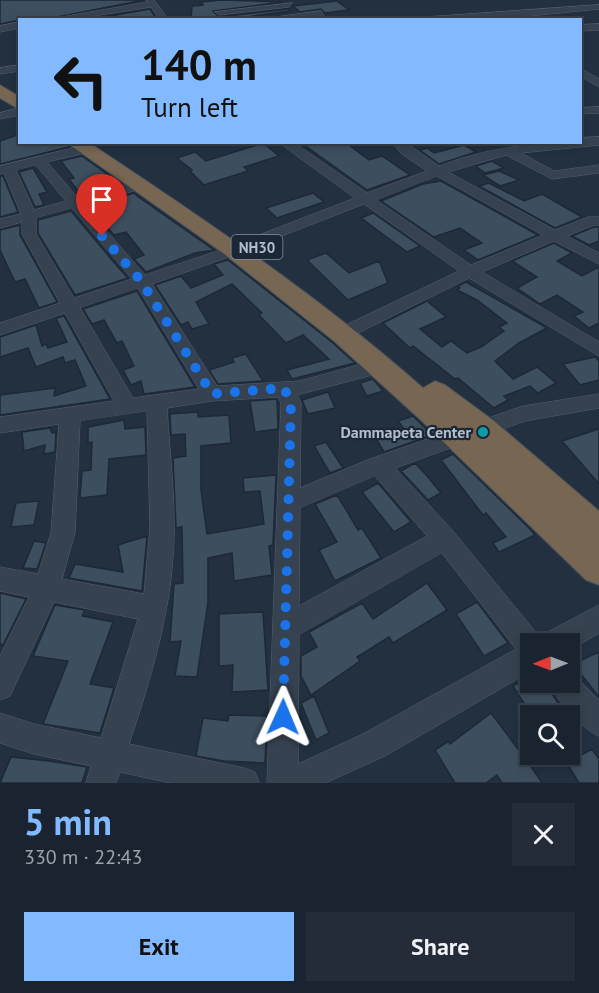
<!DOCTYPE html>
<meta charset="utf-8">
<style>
:root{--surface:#1a2430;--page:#232c38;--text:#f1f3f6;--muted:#9fa4ab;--line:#38414c;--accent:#83baff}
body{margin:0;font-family:"PT Sans",sans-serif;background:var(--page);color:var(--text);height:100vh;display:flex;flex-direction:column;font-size:22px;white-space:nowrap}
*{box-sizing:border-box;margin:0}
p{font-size:20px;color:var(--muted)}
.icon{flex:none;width:33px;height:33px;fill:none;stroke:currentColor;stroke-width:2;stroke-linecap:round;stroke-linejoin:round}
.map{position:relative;height:783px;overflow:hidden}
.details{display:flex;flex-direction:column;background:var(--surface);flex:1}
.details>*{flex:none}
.top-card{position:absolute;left:18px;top:18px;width:564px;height:126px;border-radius:0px;box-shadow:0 3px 9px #0003,0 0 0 2px var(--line);background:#83baff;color:#111;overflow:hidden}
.needle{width:39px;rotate:269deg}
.buttons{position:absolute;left:520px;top:633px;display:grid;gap:12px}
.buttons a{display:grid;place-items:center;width:60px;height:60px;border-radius:0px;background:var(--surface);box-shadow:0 3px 9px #0003,0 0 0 2px var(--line);font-size:30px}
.pin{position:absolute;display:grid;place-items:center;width:51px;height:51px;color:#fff;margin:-62px -26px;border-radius:50% 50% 50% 0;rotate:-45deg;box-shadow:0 0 6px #0007}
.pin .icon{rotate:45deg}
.me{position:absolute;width:66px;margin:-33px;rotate:1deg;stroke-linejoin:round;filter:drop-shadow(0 0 4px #0008)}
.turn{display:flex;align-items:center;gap:21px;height:126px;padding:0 24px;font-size:27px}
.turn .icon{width:78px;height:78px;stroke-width:2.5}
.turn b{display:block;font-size:42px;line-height:51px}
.round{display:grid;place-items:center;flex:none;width:63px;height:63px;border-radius:0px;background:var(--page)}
.overview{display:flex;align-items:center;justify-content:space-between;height:102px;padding:0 24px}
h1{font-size:36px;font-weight:700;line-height:45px;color:var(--accent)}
.cta{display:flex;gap:12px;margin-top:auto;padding:12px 24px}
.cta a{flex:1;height:69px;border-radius:0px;background:var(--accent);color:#111;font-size:24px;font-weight:700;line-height:69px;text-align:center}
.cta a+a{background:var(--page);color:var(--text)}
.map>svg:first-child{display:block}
</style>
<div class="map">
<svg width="599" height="783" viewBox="0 0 599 783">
<rect width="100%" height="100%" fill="#223040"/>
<!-- building -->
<path fill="#3d4f5f" stroke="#1d2937" stroke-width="1.5" d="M0 0H144L42 20H20L0 24Z
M222 0 283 2 213 11 219 17 289 9 291 11 252 16 255 20H238L236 16 191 19 192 6 203 5 201 2Z
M337 1 349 10 325 13 321 9 300 12 293 6Z
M150 9 157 20H117V15L86 20Z
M20 134V142H64L69 147 0 164V141Z
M300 142H345L369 160 382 156 410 175 367 190Z
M263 143 279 156 244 167 248 171 204 185 190 171 192 170 177 158 195 152 206 161Z
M464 145 476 152 439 164 420 150 427 148 434 153Z
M82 156 121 184 81 195 69 179 74 178 61 161Z
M492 161 504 168 485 173 476 166Z
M33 168 47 192 39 194 44 205 35 207 19 172Z
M499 171 519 180 500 186 483 175Z
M0 176H3L18 212 0 217Z
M441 181 538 235 478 260 464 250 482 243 460 228 434 237 381 201 423 184Z
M489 183 524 201 542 194 582 217 555 228 479 186Z
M134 193 137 196 214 250 195 253 146 272 134 259 144 255 126 232 114 235 88 206Z
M313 193 324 202 277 218 266 208Z
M71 211 117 266 128 278 75 295 38 233V220Z
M373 213 420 246 407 252 361 218Z
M20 225V235L57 302 39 308 25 279 15 282 0 250V230Z
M594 227H599V241L589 245 572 236Z
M554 243 572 253 557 261 582 276 599 267V323L589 328 574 316 583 312 557 295 540 304 517 288 537 277 512 261Z
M326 253 349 273 379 261 388 283 348 300 307 260Z
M228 260 333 343 355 363 292 379 287 370 329 359 303 335 286 343 259 315 262 313 232 284 196 302 209 324 192 329 188 322 181 325 155 285 181 276 191 288 223 275 214 264Z
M466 282 547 328 519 343 495 361 513 379 537 367 556 383 538 393 530 386 504 396 508 400 494 408 458 378 455 379 413 346 410 348 383 323 427 301 446 317 420 329 442 347 451 341 467 353 481 347 504 331 499 327 507 323 477 300 457 290 460 288 458 286Z
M137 291 195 387 144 394 141 381 131 385 123 370 134 366 122 341 117 343 104 320 92 324 83 309Z
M64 316 110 399 0 415V395L55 388 54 396 86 386 75 360 65 363 63 357 36 367 28 348 0 357V337L36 325 42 346 46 344 48 348 67 342 56 318Z
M246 354 263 381 218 384 209 370 234 362 232 358Z
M595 357 599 361V380L580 385 563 364Z
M373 379 383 391 367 396 360 383Z
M328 392 335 408 308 414 302 400Z
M277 399 278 429 255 432 250 401Z
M198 412V417L229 415 231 443 201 446V490L207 534 264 524 260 491 244 492 243 478 276 475 273 545 269 546 272 575 234 581 232 553 208 558V602L197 677 175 676 181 641 170 642 174 584 183 583 182 527 176 528 173 458 186 456 185 434 171 435 170 414Z
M413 416 432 435 384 452 377 440 405 430 398 421Z
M124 420 125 429 145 427 146 455 109 459 107 495 80 498 82 471 91 470 92 442 88 443V427Z
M50 428 52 433 56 432 55 452 44 454 45 445 24 451 22 432Z
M599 429V484L562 441Z
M326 442 343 468 330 473 314 446Z
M453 454 528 527 535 535 499 552 493 543 506 537 486 513 483 515 441 460Z
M415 463 427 476 441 493 428 500 401 471Z
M378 483 411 522 394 532 362 492Z
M337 495 358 530 362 528 381 558 335 581 319 550 337 542 315 504Z
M39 501 34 525 11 527 16 503Z
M147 536 142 591 69 578 75 564 123 572 118 545Z
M34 541 46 543 37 569 23 568Z
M427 583 447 610 393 643 389 637 357 657 360 661 311 695 301 676V656L317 647 309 632 362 603 373 619Z
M0 593 26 599 3 645 0 644Z
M477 602 508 643 484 656 456 614Z
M55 605 85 610 82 616 113 622 90 684 114 688 100 733 43 724 68 661 33 656Z
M263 612 268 690 232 692 233 665 219 666V614Z
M599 652V697L573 664Z
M531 676V682H544L567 716H532L513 686Z
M314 696 329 733 316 740 301 703Z
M491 713 530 765 542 783H502L497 775 486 783H455L435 750 449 741 450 744Z
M229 715 267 716 265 763 224 761 196 756 203 718 228 721Z
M592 749 599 759V783H579L567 763Z
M11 757 49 761 87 767 82 783H0Z"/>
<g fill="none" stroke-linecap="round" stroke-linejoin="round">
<!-- minor casing -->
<g stroke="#54606e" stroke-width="1">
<path id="minor" d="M146 0H154L169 20H160L151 7 68 20H44L148 2Z
M292 3 289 7 219 15 215 12Z
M599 5V9L520 17 383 20Z
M321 11 324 16 273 20 277 17Z
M20 22V28L0 32V26Z
M599 24V30L580 31V25Z
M20 65V71L0 74V68Z
M580 68 599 79V87L580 76Z
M599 107V113L580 114V108Z
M20 108V115L0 119V113Z
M599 137V145L521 153 554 171 599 165V173L552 179 506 155 448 172 555 230 588 217H599V225H594L567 236 599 253V264L554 241 482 272 599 342V356L469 278 360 332H348L345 328 348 324 459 271 364 204 256 246H246L243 243 246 240 355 198 278 142H293L367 193 427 171 402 154 391 142H405L439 166C484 149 532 142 580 142V138ZM437 176 543 235 471 265 376 200Z
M85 145 89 146V152L47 162 78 198 139 181 144 182V188L84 205 145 275 230 247H240L243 250 240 253 152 284 217 386 300 381 380 359 387 361 389 366 387 371 297 395 301 403 300 488 370 459 523 406 599 394V408L525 421 395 468 453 531 542 640 544 634 599 605V633L570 650V644H531V671L385 756 325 783H267L281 403 278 397 212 401 167 408C170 461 178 516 172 569 166 629 148 687 129 744L244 768 255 772 259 783H171L120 772 116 783H86L91 766 34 754 0 743V713L34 724 101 738 138 619 54 602 10 696 0 700V656L29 597 0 591V567L38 574 51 533 59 424 0 433V417L114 401 65 313 0 335V323L60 303 22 234V222L0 228V219L21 214 4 173 0 174V166ZM36 165 66 201 34 210 16 170ZM72 208 132 279 74 298 36 234V218ZM138 288 199 389 133 398 80 308ZM147 411 150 528 144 594 62 579 75 533 80 421ZM375 476 427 536 299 606 300 508ZM442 553 516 649 363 734 298 764 299 635Z
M570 671 599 700V736C580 728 557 701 549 682H570Z"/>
</g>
<!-- highway casing -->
<g stroke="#414d5b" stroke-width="2">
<path id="highway" d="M0 85 20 97V110L0 98Z
M66 142H88C204 219 319 296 423 388L435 381 445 385 494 421 599 511V585L586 580 424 423 334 341 223 253Z"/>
</g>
<!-- minor -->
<use href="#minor" fill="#364250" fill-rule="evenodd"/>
<!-- highway -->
<use href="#highway" fill="#766652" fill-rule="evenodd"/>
</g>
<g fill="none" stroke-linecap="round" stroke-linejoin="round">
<!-- route -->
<path stroke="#1a73e8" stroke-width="10" stroke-dasharray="0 18" d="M102 236 141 281 212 394 284 388 291 403 283 717"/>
</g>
<!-- markers -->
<circle fill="#0f9aa8" stroke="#1b2735" stroke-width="2" cx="483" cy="432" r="6"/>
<g text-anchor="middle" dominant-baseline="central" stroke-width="4.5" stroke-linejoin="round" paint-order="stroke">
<!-- shield labels -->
<rect fill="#1b2735" stroke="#85909e" stroke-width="1.5" x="231.5" y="235" width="51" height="24" rx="4.5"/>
<g font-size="15" font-weight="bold" fill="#b2bdcb">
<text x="257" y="247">NH30</text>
</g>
<!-- poi labels -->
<g font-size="16" font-weight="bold" fill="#b2bdcb" stroke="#1b2735" text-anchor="end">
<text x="471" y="432">Dammapeta Center</text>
</g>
</g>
</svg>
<div class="buttons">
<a><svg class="needle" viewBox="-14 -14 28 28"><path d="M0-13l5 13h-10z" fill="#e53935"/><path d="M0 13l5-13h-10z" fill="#9fa4ab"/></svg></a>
<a><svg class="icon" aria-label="search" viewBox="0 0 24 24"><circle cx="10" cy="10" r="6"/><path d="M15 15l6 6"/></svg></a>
</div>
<div class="pin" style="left:102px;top:236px;background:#d93025"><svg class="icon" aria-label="arrive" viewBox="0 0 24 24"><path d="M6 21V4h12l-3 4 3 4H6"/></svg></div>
<svg class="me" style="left:283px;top:717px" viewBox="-20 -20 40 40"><path d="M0-17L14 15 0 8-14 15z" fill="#1a73e8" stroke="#fff" stroke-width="4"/></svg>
<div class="top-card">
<div class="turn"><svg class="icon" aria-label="left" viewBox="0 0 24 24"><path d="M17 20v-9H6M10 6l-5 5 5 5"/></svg><div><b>140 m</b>Turn left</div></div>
</div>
</div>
<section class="details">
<div class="overview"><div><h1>5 min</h1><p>330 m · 22:43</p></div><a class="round"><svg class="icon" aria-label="close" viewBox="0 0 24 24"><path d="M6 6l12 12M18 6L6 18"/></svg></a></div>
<div class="cta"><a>Exit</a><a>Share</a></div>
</section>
